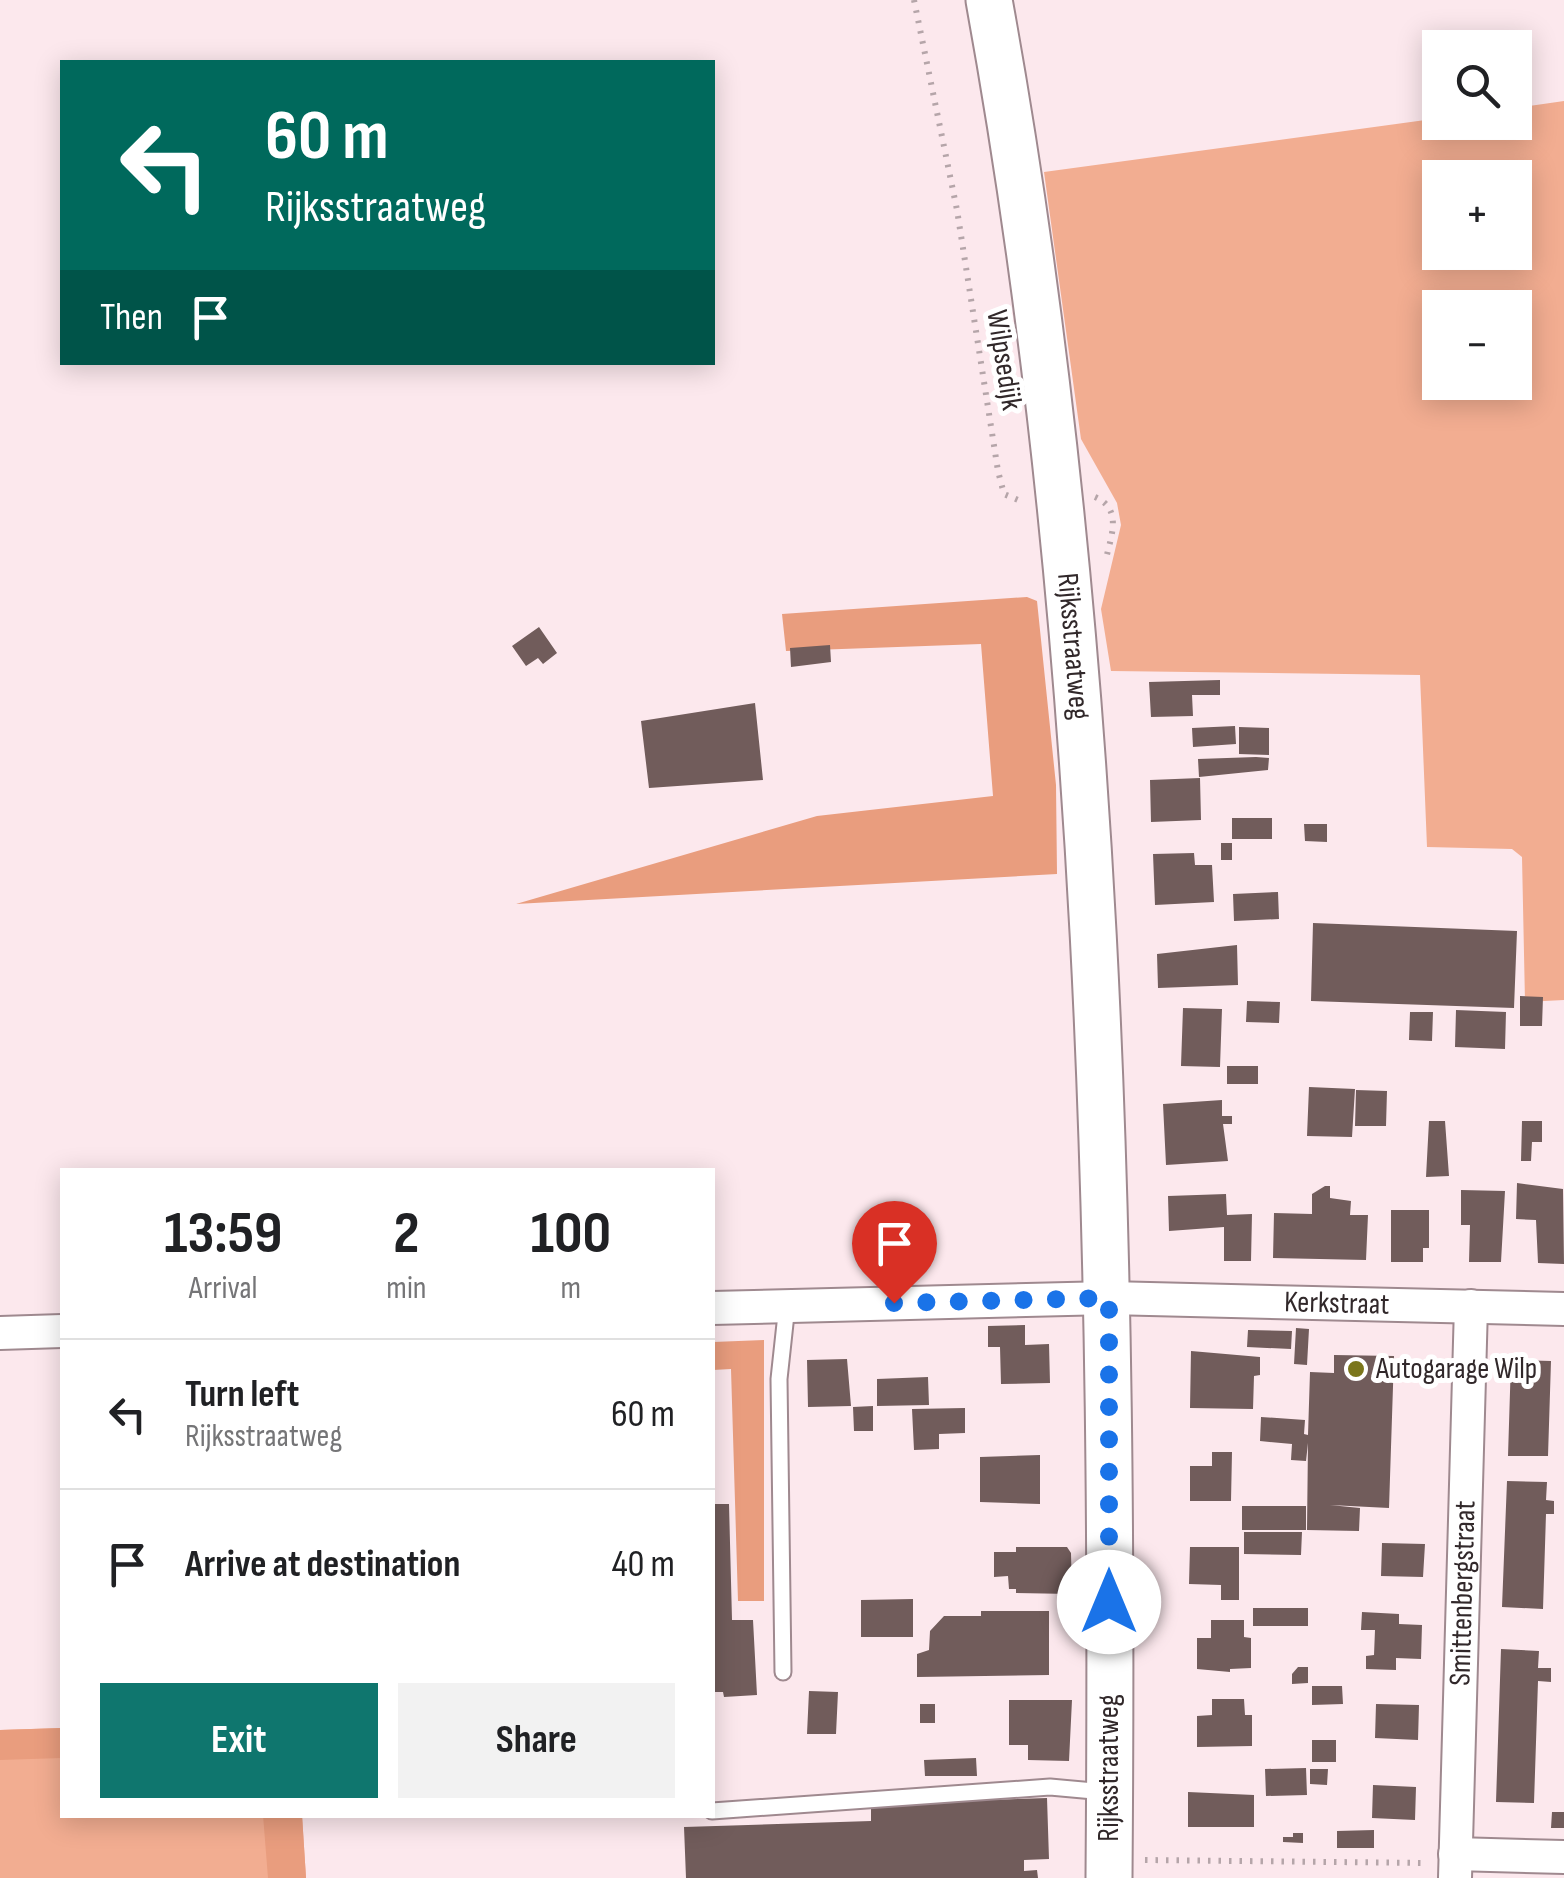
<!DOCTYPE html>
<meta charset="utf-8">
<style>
:root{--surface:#fff;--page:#f2f2f2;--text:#202124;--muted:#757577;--line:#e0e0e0;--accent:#0f766e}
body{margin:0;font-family:"Sofia Sans Condensed",sans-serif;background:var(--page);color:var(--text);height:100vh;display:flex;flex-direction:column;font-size:38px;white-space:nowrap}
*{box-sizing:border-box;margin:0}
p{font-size:32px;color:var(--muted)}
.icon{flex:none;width:55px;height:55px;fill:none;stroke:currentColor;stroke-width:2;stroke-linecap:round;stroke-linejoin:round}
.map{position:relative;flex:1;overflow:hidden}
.side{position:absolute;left:60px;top:1168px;width:655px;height:650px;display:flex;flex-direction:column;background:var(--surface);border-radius:0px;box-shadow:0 5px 25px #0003}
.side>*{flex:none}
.hud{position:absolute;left:60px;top:60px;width:655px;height:305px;border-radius:0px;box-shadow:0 5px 25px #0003;background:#00695c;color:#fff;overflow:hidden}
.controls{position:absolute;left:1422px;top:30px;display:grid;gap:20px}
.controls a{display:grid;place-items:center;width:110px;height:110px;border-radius:0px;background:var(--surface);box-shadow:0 5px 25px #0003;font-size:50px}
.pin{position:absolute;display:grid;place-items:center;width:85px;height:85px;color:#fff;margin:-102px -42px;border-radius:50% 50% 50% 0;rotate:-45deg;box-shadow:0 0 10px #0007}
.pin .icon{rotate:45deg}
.me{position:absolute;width:110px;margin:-55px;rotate:0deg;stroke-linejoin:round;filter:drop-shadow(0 0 8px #0008)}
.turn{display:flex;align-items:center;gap:35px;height:210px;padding:0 40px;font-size:45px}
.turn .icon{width:130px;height:130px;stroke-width:2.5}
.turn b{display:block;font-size:70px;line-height:85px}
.then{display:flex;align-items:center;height:95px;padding:0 40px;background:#0003;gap:20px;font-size:38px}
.eta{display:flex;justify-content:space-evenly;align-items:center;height:170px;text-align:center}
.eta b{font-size:60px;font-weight:700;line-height:70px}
.action{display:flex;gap:20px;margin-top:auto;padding:20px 40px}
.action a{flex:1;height:115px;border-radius:0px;background:var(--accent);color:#fff;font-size:40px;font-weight:700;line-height:115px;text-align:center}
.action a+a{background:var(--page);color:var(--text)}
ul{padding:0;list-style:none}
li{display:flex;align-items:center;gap:30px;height:150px;padding:0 40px;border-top:2px solid var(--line)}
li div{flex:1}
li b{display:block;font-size:38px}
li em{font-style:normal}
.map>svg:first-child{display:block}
</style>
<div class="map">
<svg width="1564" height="1878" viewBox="0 0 1564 1878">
<rect width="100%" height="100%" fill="#fce8ed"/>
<!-- green -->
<path fill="#f2ad91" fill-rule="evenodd" d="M1564 101V1000L1525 1002 1522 857 1512 849 1427 847 1420 675 1111 671 1101 609 1121 525 1117 503 1081 439 1044 172 1440 118V122H1515V108ZM1440 178H1515V252H1440ZM1440 308H1515V382H1440Z
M62 1728V1815H302L306 1878H0V1730Z"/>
<!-- forest -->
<path fill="#e99d7e" d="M1027 597 1037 601 1056 785 1057 874 516 904 817 816 993 796 981 644 786 651 782 614Z
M764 1340V1601H738L731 1369 713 1370V1342Z
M62 1728V1758L0 1760V1730Z
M263 1815H302L306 1878H268Z"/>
<!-- building -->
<path fill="#715c5b" d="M539 627 557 653 543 664 538 658 526 666 512 646Z
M830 645 831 662 791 667 790 648Z
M1220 680V695H1192L1193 716 1151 717 1149 682Z
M755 703 763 780 649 788 641 721Z
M1235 726 1236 744 1193 747 1192 728Z
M1239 727 1269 728V755L1239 754Z
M1256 757 1269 758 1268 770 1199 777 1198 759Z
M1200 778 1201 820 1151 822 1150 780Z
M1232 818H1272V839H1232Z
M1304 824H1327V842L1305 841Z
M1221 843H1232V860H1221Z
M1194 853 1195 865H1212L1214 902 1155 905 1153 854Z
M1278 892 1279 919 1234 921 1233 894Z
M1313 923 1517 931 1514 1008 1311 1001Z
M1237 945 1238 985 1158 988 1157 954Z
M1520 996 1543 997 1542 1026H1520Z
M1247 1001 1280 1002 1279 1023 1246 1022Z
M1183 1008 1222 1009 1220 1067 1181 1066Z
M1456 1010 1506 1012 1505 1049 1455 1047Z
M1410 1012H1433L1432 1041 1409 1040Z
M1227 1066H1258V1084H1227Z
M1309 1087 1355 1089 1352 1137 1307 1136Z
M1356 1090 1387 1091 1386 1126H1355Z
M1222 1100V1116H1232V1124H1223L1228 1161 1166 1165 1163 1104Z
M1429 1121H1445L1449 1176 1426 1177Z
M1522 1121H1542V1142H1532L1531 1161H1521Z
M1517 1183 1563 1189 1564 1264 1538 1263 1536 1220 1516 1219Z
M1325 1186H1330V1198L1351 1201 1350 1215H1368L1366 1260 1273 1258 1274 1213 1312 1214V1194Z
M1461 1190 1505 1191 1501 1262H1469L1470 1225H1461Z
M1226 1194 1227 1215 1252 1214 1251 1261H1224V1227L1169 1231 1168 1196Z
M1391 1210H1429V1248H1423V1262H1391Z
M1025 1325V1345L1049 1344 1050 1383 1001 1384 1000 1347H988V1326Z
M1296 1328 1309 1329 1307 1365 1294 1364Z
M1248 1330 1292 1331 1291 1349 1247 1347Z
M1191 1351 1260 1357V1375L1254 1376 1253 1409 1190 1408Z
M1334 1355 1394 1356 1389 1508 1330 1505 1360 1508 1359 1531 1307 1530 1308 1443 1306 1461 1291 1460 1292 1444 1260 1441 1261 1417 1305 1420 1304 1434 1308 1435 1310 1372 1334 1373Z
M847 1359 851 1406 808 1407 807 1360Z
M1511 1360 1551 1361 1548 1456H1508Z
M928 1377 929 1405 877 1406V1379Z
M873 1406V1431H854L853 1407Z
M965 1408V1433L939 1434V1449L914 1450 912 1409Z
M1212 1452H1232L1231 1501H1190V1466H1212Z
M1040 1455V1504L980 1502V1457Z
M1507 1481 1547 1482 1546 1500 1554 1501V1514H1546L1543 1609 1502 1607Z
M712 1504H729L732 1620H753L757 1695 724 1697 723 1692H712Z
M1242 1506H1306V1530H1242Z
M1244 1532H1302L1301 1555 1244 1554Z
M1382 1543 1425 1544 1423 1577 1381 1576Z
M1016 1547H1067L1071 1553 1072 1594 1016 1593V1589H1009L1008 1576 994 1577V1552H1016Z
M1190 1547H1239V1600H1221V1585L1189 1584Z
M913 1599V1637H861V1600Z
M1253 1608H1308V1626H1253Z
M981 1611H1049V1675L917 1677V1654L929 1650 930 1631 944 1616H981Z
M1362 1612 1399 1614V1624L1422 1625 1421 1659 1396 1658V1670L1366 1669V1656L1374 1655 1375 1630H1361Z
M1211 1620H1244V1637L1251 1638V1668L1230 1669V1672L1197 1669V1638H1211Z
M1501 1649 1539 1651 1538 1668H1551V1682L1538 1681 1534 1803 1496 1802Z
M1298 1667H1308V1683L1292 1684V1674Z
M1312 1686H1342L1343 1704 1312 1705Z
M809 1691 838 1692 836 1734H807Z
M1212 1699H1244L1245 1715H1252V1746L1197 1747V1716L1212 1715Z
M1009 1700H1072L1069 1761 1028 1760V1745H1009Z
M920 1704H935V1723H920Z
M1376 1704 1419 1705 1418 1740 1375 1738Z
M1312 1740H1336V1762H1312Z
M976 1758 977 1776H925L924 1760Z
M1306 1768 1307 1795 1266 1796 1265 1769Z
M1310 1769H1328L1327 1785 1310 1784Z
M1373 1785 1416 1787 1415 1820 1372 1818Z
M1188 1792 1254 1795V1827H1188Z
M1047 1798 1049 1859 1024 1860V1871L1037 1870 1038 1878H686L684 1827 871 1821V1804Z
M1552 1812H1564V1828H1551Z
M1374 1830V1848H1337V1831Z
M1293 1833H1303V1843L1283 1842V1837H1293Z"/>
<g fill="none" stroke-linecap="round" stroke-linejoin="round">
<!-- lane casing -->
<g stroke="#9f898f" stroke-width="19">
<path id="lane" d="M783 1672 779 1379 787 1305
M712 1811 1050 1787 1105 1792"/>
</g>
<!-- street casing -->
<g stroke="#9f898f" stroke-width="36">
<g id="street">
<path id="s1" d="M712 1308 1109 1298 1564 1309"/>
<path d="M0 1333 62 1331"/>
<path d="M1455 1854 1564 1857"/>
<path id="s2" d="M1455 1878 1471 1306"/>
</g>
</g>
<!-- secondary casing -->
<g stroke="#9f898f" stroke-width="49">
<g id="secondary">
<path id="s3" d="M989 0C1102 620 1114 1250 1109 1878"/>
</g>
</g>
<!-- path -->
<path stroke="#b5a5a9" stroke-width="6" stroke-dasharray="2.5 8" stroke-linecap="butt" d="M914 0 957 210 998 471 1004 494 1023 502
M1095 497C1123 509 1111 536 1106 559
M1145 1860 1428 1863"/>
<!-- lane -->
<use href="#lane" stroke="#fff" stroke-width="15"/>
<!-- street -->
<use href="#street" stroke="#fff" stroke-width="32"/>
<!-- secondary -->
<use href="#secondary" stroke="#fff" stroke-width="45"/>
</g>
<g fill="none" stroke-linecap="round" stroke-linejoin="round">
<!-- route -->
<path stroke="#1a73e8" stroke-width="18" stroke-dasharray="0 32.4" d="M894 1303 1109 1298V1602"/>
</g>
<!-- markers -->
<circle fill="#7b761b" stroke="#fff" stroke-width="4" cx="1356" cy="1369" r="10"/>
<g text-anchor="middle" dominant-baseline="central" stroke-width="10" stroke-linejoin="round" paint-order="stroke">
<!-- street labels -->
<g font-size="30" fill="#31282a" stroke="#fff">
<text transform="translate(1004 360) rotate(81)">Wilpsedijk</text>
<text stroke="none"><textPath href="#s3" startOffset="652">Rijksstraatweg</textPath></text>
<text stroke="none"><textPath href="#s1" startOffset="625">Kerkstraat</textPath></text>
<text stroke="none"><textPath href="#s2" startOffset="285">Smittenbergstraat</textPath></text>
<text transform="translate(1109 1768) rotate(-90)">Rijksstraatweg</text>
</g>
<!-- poi labels -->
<g font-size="30" fill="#31282a" stroke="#fff" text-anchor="start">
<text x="1376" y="1369">Autogarage Wilp</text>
</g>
</g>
</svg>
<div class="controls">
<a><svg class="icon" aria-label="search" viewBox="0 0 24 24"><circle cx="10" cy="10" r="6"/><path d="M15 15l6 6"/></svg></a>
<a>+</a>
<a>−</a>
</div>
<div class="pin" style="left:894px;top:1303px;background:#d93025"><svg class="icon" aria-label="arrive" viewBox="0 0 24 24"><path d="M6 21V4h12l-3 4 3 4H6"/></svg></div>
<svg class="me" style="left:1109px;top:1602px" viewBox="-20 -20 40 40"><circle r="19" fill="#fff"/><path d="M0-13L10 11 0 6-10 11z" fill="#1a73e8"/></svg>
<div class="hud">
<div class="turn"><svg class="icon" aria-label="left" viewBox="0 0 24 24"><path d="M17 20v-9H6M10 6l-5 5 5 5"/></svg><div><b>60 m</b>Rijksstraatweg</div></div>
<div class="then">Then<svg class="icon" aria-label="arrive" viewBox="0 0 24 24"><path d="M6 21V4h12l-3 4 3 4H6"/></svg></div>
</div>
<section class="side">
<div class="eta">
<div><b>13:59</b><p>Arrival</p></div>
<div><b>2</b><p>min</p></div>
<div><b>100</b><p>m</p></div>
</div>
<ul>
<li><svg class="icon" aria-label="left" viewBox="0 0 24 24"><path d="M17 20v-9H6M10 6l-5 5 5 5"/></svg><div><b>Turn left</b><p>Rijksstraatweg</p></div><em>60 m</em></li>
<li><svg class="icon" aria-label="arrive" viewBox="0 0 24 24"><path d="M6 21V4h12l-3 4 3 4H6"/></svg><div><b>Arrive at destination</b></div><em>40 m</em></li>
</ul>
<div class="action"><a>Exit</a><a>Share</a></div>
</section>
</div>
